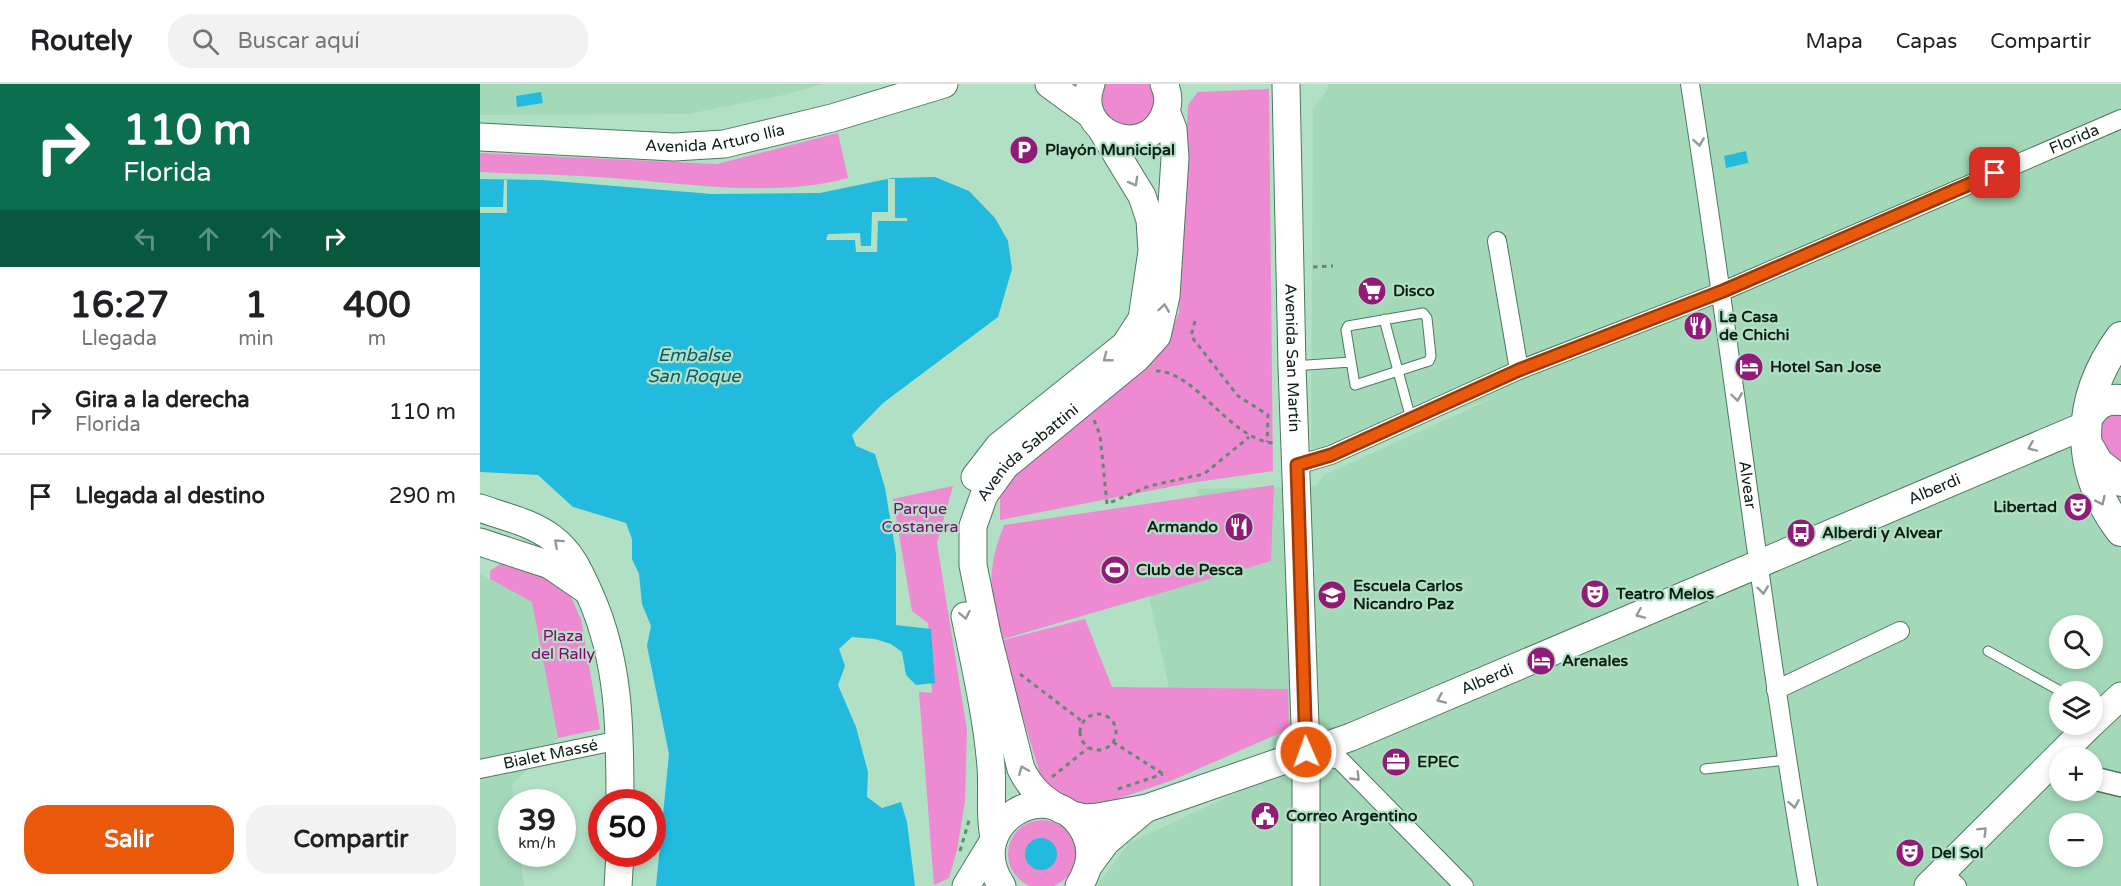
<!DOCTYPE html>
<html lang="es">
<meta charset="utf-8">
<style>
:root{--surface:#fff;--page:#f2f2f2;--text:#202124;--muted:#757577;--line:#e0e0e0;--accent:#ea580c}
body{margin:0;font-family:"Varela Round",sans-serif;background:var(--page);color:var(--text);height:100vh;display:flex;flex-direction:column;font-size:22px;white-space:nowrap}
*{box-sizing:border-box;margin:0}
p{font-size:20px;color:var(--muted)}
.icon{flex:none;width:33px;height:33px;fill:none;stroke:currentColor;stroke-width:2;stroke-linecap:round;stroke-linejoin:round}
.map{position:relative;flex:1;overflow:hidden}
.drawer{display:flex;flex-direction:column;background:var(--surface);width:480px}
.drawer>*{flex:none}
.guide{background:#0b6e4f;color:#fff;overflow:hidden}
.tools{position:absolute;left:1569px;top:531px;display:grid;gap:12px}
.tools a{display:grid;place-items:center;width:54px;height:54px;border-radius:50%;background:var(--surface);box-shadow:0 3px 9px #0003;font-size:30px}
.speed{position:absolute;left:18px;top:705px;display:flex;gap:12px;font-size:30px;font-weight:700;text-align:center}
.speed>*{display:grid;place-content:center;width:78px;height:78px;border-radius:50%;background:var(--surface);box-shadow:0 3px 9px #0003;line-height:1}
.speed small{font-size:15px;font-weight:400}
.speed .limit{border:9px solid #d22;background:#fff;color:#111}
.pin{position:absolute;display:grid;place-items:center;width:51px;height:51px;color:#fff;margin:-26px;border-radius:12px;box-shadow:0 3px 9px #0006}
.me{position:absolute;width:66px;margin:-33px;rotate:358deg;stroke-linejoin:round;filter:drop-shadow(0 0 4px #0008)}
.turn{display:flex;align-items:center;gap:21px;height:126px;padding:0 24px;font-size:27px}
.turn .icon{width:78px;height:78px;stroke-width:2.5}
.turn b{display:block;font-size:42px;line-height:51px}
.lanes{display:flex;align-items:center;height:57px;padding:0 24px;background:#0003;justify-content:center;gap:30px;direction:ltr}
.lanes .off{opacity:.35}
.eta{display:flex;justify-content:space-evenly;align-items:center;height:102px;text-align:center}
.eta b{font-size:36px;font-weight:700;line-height:42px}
.action{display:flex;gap:12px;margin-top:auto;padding:12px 24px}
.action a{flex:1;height:69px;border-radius:24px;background:var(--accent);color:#fff;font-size:24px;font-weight:700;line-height:69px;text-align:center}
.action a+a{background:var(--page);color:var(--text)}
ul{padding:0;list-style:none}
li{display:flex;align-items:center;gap:18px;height:84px;padding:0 24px;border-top:2px solid var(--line)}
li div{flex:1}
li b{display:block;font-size:22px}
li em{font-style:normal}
header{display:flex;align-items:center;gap:36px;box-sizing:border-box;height:84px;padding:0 30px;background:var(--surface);border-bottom:2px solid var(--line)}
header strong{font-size:28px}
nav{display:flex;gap:33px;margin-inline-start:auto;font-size:21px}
.search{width:420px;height:54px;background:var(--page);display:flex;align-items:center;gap:15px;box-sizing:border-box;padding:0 21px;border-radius:24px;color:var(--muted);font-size:22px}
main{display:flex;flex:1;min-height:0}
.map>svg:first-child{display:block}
</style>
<header>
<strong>Routely</strong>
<div class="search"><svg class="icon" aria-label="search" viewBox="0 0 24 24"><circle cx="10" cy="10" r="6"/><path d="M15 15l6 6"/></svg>Buscar aquí</div>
<nav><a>Mapa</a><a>Capas</a><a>Compartir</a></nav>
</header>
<main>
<section class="drawer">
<div class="guide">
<div class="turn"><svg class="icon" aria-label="right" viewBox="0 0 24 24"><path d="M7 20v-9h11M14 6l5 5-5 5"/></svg><div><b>110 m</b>Florida</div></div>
<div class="lanes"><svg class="icon off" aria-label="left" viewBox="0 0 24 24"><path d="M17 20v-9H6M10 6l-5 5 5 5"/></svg><svg class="icon off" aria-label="ahead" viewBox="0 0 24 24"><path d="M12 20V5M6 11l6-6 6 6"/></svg><svg class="icon off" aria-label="ahead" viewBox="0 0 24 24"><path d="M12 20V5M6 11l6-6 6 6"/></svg><svg class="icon" aria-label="right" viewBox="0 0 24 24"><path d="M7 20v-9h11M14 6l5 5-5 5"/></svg></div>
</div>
<div class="eta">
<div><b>16:27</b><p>Llegada</p></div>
<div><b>1</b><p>min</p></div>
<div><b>400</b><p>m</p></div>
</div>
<ul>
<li><svg class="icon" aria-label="right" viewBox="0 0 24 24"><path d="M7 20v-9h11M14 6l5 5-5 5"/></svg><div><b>Gira a la derecha</b><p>Florida</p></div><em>110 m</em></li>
<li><svg class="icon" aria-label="arrive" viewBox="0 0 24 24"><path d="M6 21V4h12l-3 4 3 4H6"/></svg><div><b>Llegada al destino</b></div><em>290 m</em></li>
</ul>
<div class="action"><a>Salir</a><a>Compartir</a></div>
</section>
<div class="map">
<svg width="1641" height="802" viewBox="0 0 1641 802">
<rect width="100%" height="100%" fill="#b2e0c5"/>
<!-- built -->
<path fill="#a3d9b9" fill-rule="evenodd" d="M0 0H343L303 11 208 30 0 31Z
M848 0H1641V802H616L649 759 796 690 792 652 807 605 689 604 669 512 725 496 717 405 836 402 844 391 1015 313 831 376 833 24 848 5ZM1580 542H1612V574H1580ZM1580 608H1612V640H1580ZM1580 674H1612V706H1580ZM1580 740H1612V772H1580Z
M0 490 52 517 78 654 32 701 34 718H32V770H40L44 802H0Z"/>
<!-- green -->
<path fill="#ee8ad1" d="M623 0H671L676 22 666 38 648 45 623 33 620 5Z
M789 5 793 387 710 399 520 436V405L686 262 699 228 708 21 718 8Z
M358 49 368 94C292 115 197 98 118 93 79 90 39 90 0 88V69L237 80Z
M1641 327V385L1636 382 1618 351C1622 334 1624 331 1641 327Z
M794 401 791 477 520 556C511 506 505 490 524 441Z
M473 402 457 459 487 646 485 717 477 766 469 794 454 801 439 608 452 609 448 539 432 527 413 415Z
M26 476 87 504 101 535 120 645 78 654 52 518 10 495V487Z
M605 535 632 603 808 605 809 645 693 696 619 721 585 717 561 693 520 557Z
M528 770a34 34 0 1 1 68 0a34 34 0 1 1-68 0Z"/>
<!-- water -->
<path fill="#22bbde" d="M61 8 63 19 37 23 36 12Z
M1266 67 1269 82 1268 79 1246 84 1244 72Z
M455 93 489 107 515 134 528 157 532 185 518 233 403 319 372 351 376 362 395 370 405 404 416 470V541L451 545 455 599 436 601 426 591 422 568 411 560 395 555 372 553 359 565 365 582 358 601 376 643 388 688 387 713 402 724 421 718 427 738 435 802H176L189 670 167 562 171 542 162 520 159 490 152 475V455L146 439 93 423 58 391 0 388V95L62 96 232 110 340 109 412 94Z
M545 770a16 16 0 1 1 32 0a16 16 0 1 1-32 0Z"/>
<!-- pier -->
<path fill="#b2e0c5" d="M408 95H415V134H427V137H398L397 168H376L375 156H346L348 150 380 149 381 162H391L392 128H408Z
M24 96H27V129H0V123H23Z"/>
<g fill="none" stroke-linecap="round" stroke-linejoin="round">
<!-- service casing -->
<g stroke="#4d7860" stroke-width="11">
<path id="service" d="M943 229 947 234 951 272 949 277 875 301 866 246 868 242Z
M904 235 931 335
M813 282 871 278
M1508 567 1582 608
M1225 685 1306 676"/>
</g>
<!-- minor casing -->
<g stroke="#4d7860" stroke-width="20">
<g id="minor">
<path id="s1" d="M1210 0C1252 267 1282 536 1328 802"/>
<path d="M1017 157 1039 286"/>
<path id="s2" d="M817 381 851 371 1039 286 1243 207 1641 35"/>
<path d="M1296 606 1420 547"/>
<path d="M828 669 860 676 984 802"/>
<path id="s3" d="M0 685 140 656"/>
<path d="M1462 788 1477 802"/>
</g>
</g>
<!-- tertiary casing -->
<g stroke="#4d7860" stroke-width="25">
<path id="tertiary" d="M1612 694 1641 701"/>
</g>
<!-- secondary casing -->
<g stroke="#4d7860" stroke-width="29">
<g id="secondary">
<path d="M569 0 610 30"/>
<path d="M611 0C592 48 663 78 684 32 689 21 689 10 684 0"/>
<path id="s4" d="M806 0 812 282 826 668V802"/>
<path id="s5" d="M0 53 194 63 244 60 352 34 464 0"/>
<path d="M495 393 519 362 645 261 662 235 672 167 670 136 662 112 623 48"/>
<path d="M0 424C24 433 51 438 72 454 92 469 100 489 110 511 140 578 140 646 140 718"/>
<path d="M0 458 70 481 105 505"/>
<path d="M485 532C495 582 507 632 511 683 513 707 509 730 514 753"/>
<path d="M1612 639 1641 612"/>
<path id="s6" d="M582 726C563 716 551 705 541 685L507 550 493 481V442L504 411 525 382 657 274 677 252 686 212 695 74 693 45 686 27"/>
<path id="s7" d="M591 731 605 734 618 733 667 724 871 653 1606 341"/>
<path d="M609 781 626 758 664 726"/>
<path d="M138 802 140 770"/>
<path d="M486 802 511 761"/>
<path d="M522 802C480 740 572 685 605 749 614 767 609 786 599 802"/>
<path d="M1448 802 1611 640"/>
</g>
</g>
<!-- primary casing -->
<g stroke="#4d7860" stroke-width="32">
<path id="primary" d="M1641 253C1595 316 1594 385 1641 447
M1608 333C1616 320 1625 314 1641 316
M1607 360 1618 379 1641 397"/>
</g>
<!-- path -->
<path stroke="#668774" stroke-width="3" stroke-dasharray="4.5 4.5" stroke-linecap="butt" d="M833 183 853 182
M715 237 711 252 758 312 788 331 787 358
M676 287C716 287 748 354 793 359
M614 336 620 351 627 420 669 402 724 390 769 353
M540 590 603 638
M600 648a18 18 0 1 1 36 0a18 18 0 1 1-36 0Z
M633 658 683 690
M572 693 608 664
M638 705 683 690
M480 767 490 733"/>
<!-- service -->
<use href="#service" stroke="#fff" stroke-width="9"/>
<!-- minor -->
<use href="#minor" stroke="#fff" stroke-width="18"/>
<!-- tertiary -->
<use href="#tertiary" stroke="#fff" stroke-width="22"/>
<!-- secondary -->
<use href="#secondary" stroke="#fff" stroke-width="27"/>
<!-- primary -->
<use href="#primary" stroke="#fff" stroke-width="30"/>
</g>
<!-- one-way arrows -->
<defs><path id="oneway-chevron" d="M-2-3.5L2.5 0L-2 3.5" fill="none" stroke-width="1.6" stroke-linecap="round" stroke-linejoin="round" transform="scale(1.5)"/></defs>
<g stroke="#929a96">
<use href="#oneway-chevron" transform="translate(1219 58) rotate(81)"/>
<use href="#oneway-chevron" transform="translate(654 98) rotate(61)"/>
<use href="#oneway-chevron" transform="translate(684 224) rotate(-82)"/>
<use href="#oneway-chevron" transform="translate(627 274) rotate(142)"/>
<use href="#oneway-chevron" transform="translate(1257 313) rotate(82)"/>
<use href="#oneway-chevron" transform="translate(1552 363) rotate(157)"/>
<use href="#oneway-chevron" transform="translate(1621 417) rotate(64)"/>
<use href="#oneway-chevron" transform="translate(78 459) rotate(-138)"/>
<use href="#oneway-chevron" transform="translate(1283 506) rotate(83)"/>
<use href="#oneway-chevron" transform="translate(1160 530) rotate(157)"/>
<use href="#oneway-chevron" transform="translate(485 531) rotate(79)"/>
<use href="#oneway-chevron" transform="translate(961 615) rotate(157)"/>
<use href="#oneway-chevron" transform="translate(543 686) rotate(-112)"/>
<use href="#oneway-chevron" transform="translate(876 693) rotate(46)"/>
<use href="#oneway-chevron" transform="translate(1314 720) rotate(80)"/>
<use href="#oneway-chevron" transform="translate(1503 747) rotate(-45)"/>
</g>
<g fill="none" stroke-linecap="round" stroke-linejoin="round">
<!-- route casing -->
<g stroke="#983908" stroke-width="15">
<path id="route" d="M826 668 817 381 851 371 1039 286 1243 207 1515 89"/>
</g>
<!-- route -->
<use href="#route" stroke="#ea580c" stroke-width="10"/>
</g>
<!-- icons -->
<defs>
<g id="parking-disc" transform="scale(1.5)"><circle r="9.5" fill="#921a78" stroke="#b2e0c5"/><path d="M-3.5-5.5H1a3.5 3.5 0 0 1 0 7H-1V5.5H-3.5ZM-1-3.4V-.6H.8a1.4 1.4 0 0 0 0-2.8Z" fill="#fff"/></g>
<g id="supermarket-disc" transform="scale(1.5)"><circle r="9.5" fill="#921a78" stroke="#b2e0c5"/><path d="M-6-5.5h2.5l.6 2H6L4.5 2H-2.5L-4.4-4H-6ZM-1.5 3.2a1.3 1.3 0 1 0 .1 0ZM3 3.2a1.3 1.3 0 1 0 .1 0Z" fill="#fff"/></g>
<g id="restaurant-disc" transform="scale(1.5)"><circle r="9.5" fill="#921a78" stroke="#b2e0c5"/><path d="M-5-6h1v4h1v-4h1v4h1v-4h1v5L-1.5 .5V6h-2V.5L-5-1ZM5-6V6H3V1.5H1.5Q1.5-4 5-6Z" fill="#fff"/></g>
<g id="hotel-disc" transform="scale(1.5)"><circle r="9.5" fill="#921a78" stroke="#b2e0c5"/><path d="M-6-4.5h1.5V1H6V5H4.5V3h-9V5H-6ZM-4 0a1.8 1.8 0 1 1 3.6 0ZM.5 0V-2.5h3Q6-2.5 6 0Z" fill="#fff"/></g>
<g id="theatre-disc" transform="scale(1.5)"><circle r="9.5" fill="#921a78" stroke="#b2e0c5"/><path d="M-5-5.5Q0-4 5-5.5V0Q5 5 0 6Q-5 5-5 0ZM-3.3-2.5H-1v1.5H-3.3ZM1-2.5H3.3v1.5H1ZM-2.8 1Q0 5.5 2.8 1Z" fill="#fff"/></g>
<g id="bus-disc" transform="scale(1.5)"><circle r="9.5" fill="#921a78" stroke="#b2e0c5"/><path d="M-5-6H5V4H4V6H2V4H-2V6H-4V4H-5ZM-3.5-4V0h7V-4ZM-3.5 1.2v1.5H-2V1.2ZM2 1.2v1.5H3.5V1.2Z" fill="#fff"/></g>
<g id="stadium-disc" transform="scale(1.5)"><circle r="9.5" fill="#921a78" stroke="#b2e0c5"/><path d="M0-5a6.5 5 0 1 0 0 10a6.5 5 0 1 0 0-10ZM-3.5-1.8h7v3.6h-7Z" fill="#fff"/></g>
<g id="school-disc" transform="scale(1.5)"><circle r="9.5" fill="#921a78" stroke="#b2e0c5"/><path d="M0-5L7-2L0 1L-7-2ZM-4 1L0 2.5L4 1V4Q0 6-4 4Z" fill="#fff"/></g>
<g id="office-disc" transform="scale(1.5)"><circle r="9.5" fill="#921a78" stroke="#b2e0c5"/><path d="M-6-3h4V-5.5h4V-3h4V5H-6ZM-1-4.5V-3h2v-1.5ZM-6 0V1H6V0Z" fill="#fff"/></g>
<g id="civic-disc" transform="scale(1.5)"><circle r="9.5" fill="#921a78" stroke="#b2e0c5"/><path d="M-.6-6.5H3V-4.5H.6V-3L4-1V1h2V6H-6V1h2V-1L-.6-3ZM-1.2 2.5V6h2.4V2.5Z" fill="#fff"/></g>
</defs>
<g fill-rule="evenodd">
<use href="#parking-disc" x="544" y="66"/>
<use href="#supermarket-disc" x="892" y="207"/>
<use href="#restaurant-disc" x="1218" y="242"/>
<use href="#hotel-disc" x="1269" y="283"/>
<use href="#theatre-disc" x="1598" y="423"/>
<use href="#restaurant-disc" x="759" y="443"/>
<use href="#bus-disc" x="1321" y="449"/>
<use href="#stadium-disc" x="635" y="486"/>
<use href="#theatre-disc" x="1115" y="510"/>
<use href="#school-disc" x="852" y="511"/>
<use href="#hotel-disc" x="1061" y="577"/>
<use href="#office-disc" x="916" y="678"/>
<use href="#civic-disc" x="785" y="732"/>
<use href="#theatre-disc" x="1430" y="769"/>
</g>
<g text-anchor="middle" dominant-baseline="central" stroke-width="4.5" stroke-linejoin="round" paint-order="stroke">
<!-- street labels -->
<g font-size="16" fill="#0d1f15" stroke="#b2e0c5">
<text stroke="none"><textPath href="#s5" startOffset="236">Avenida Arturo Ilía</textPath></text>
<text stroke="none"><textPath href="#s2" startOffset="843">Florida</textPath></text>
<text stroke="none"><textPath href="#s4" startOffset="274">Avenida San Martín</textPath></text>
<text stroke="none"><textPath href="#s6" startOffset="402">Avenida Sabattini</textPath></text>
<text stroke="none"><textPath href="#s1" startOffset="405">Alvear</textPath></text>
<text stroke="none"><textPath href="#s7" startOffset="927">Alberdi</textPath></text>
<text stroke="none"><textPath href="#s7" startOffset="441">Alberdi</textPath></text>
<text stroke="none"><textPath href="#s3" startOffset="72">Bialet Massé</textPath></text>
</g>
<!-- poi labels -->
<g font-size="16" font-weight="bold" fill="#0d1f15" stroke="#b2e0c5" text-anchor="start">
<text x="565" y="66">Playón Municipal</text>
<text x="913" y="207">Disco</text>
<text x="1239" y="233">La Casa<tspan x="1239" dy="18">de Chichi</tspan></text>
<text x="1290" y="283">Hotel San Jose</text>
<text x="1577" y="423" text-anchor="end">Libertad</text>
<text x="738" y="443" text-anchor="end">Armando</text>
<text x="1342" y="449">Alberdi y Alvear</text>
<text x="656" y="486">Club de Pesca</text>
<text x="873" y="502">Escuela Carlos<tspan x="873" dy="18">Nicandro Paz</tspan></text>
<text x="1136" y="510">Teatro Melos</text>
<text x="1082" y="577">Arenales</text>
<text x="937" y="678">EPEC</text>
<text x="806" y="732">Correo Argentino</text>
<text x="1451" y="769">Del Sol</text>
</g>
<!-- park labels -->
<g font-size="16" fill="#8c0272" stroke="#b2e0c5">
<text x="440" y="425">Parque<tspan x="440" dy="18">Costanera</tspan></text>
<text x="83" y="552">Plaza<tspan x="83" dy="18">del Rally</tspan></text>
</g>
<!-- water labels -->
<g font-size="18" font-style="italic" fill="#0a5a6d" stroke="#b2e0c5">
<text x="214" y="271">Embalse<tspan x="214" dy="21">San Roque</tspan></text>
</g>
</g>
</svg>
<div class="tools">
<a><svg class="icon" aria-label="search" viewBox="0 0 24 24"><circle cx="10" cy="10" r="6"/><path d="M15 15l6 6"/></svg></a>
<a><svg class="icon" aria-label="layers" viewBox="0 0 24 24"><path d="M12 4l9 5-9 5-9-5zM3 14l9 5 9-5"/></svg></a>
<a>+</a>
<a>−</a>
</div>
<div class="speed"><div>39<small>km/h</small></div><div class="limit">50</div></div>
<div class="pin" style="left:1515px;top:89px;background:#d93025"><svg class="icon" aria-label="arrive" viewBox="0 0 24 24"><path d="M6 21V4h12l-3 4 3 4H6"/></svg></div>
<svg class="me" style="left:826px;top:668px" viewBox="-20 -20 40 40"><circle r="17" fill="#ea580c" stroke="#fff" stroke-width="3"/><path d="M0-11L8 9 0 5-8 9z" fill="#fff"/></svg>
</div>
</main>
